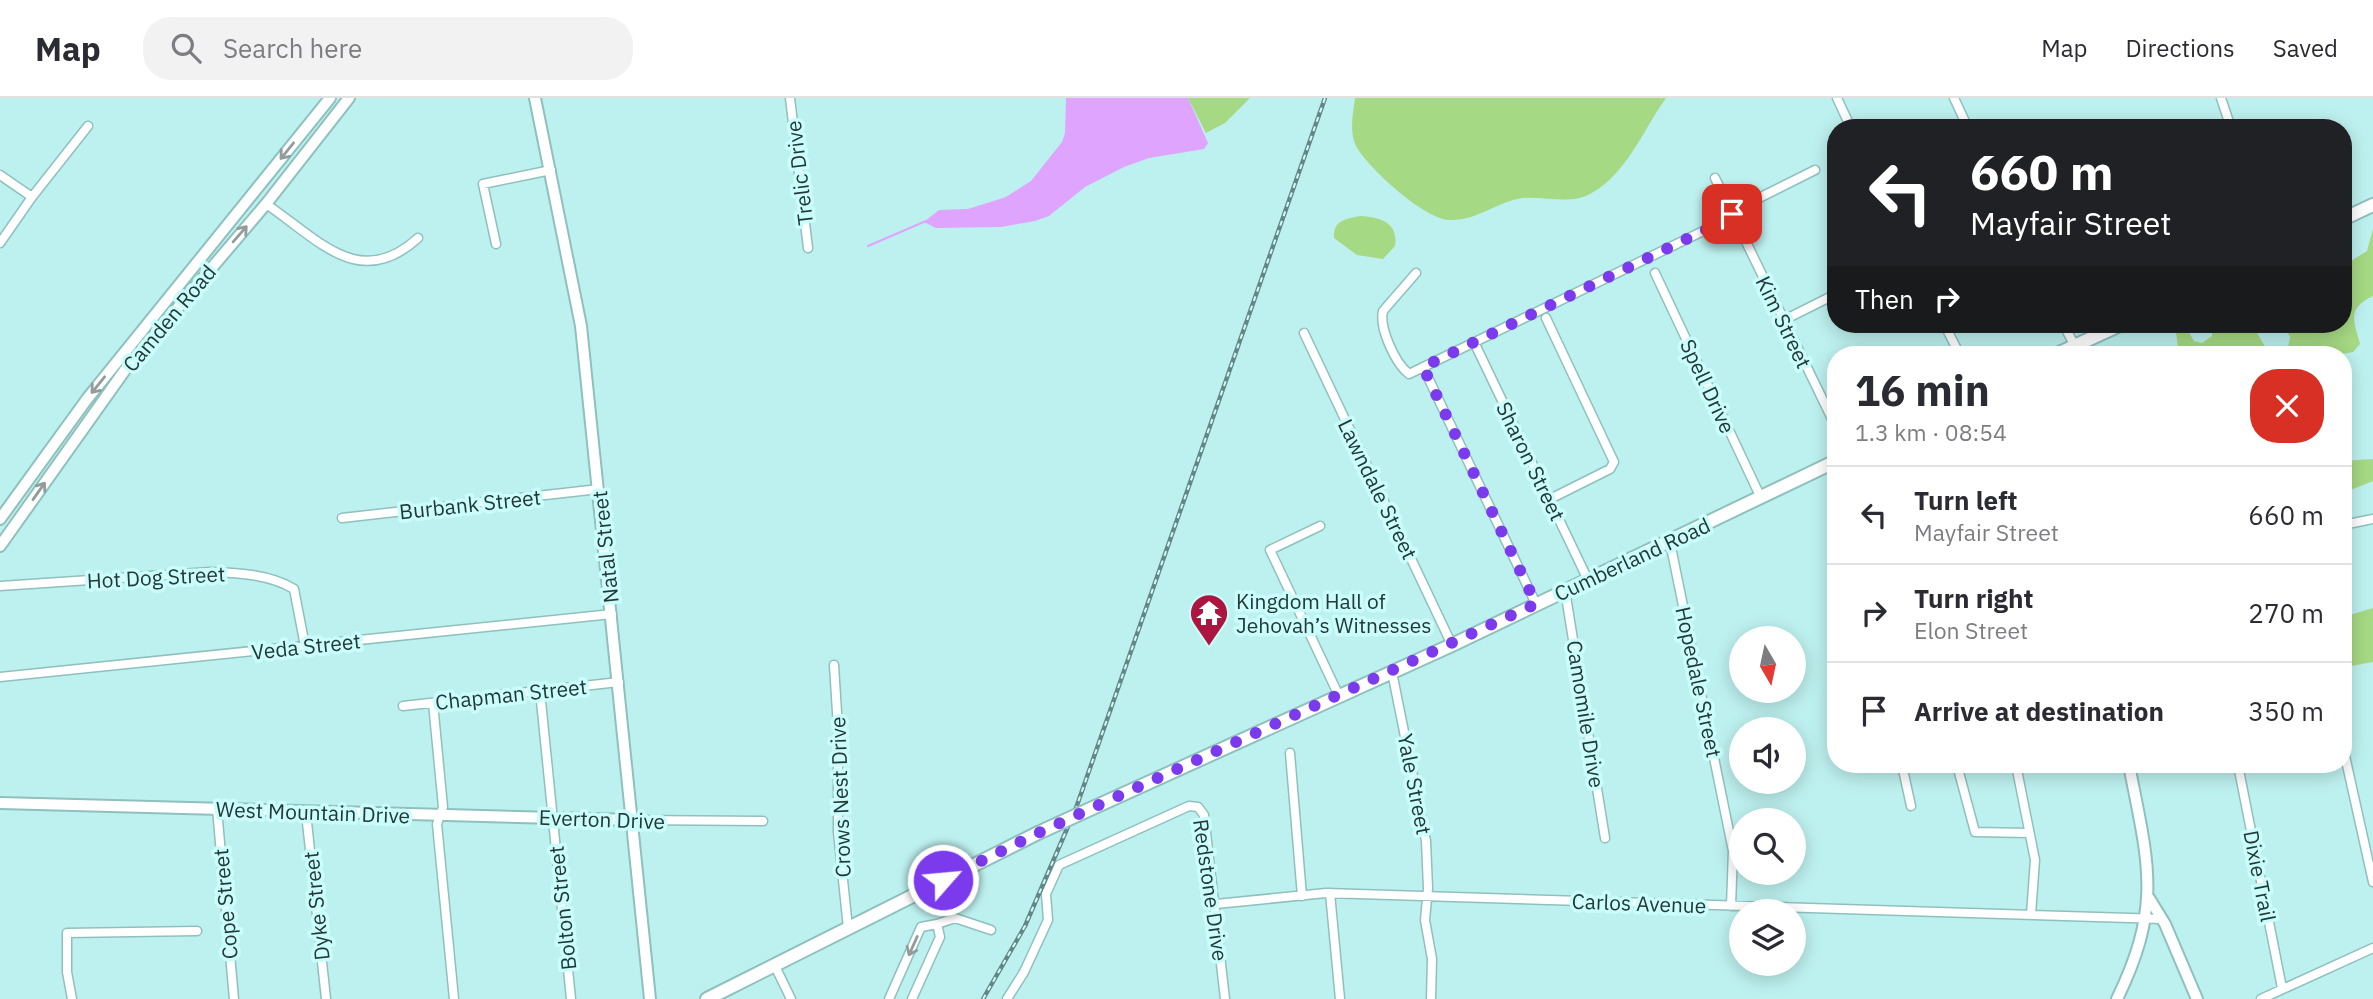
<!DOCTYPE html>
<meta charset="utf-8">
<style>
:root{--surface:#fff;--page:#f2f2f3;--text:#2b2b33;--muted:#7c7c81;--line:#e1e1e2}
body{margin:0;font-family:"IBM Plex Sans",sans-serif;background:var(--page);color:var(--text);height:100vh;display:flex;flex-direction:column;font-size:26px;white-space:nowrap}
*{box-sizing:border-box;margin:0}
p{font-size:23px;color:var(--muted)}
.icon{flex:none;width:38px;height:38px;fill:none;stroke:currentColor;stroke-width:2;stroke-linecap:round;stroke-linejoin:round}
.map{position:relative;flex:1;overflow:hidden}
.details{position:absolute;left:1827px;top:248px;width:525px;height:427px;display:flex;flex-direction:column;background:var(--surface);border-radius:28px;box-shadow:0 4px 18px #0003}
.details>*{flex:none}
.hud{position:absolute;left:1827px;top:21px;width:525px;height:214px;border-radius:28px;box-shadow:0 4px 18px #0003;background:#202124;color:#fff;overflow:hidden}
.needle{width:46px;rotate:171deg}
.buttons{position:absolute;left:1729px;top:528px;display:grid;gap:14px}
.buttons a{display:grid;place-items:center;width:77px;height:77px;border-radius:50%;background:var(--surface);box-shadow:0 4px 18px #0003;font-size:35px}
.pin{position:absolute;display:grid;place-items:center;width:60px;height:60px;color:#fff;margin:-30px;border-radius:14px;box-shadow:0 4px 10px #0006}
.me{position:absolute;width:77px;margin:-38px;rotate:63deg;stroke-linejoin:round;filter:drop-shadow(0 0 5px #0008)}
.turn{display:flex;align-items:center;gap:24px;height:147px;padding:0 28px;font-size:32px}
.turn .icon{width:91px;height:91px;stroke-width:2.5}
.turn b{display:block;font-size:49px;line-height:60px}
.then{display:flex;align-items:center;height:66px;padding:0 28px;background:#0003;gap:14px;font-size:26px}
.round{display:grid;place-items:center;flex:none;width:74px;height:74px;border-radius:28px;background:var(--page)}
.head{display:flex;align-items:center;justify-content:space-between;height:119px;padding:0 28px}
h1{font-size:42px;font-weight:700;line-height:52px}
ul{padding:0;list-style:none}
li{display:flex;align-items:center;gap:21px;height:98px;padding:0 28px;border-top:2px solid var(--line)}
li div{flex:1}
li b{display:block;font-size:26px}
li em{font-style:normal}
header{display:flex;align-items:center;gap:42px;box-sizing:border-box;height:98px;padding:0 35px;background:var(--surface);border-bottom:2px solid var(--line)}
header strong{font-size:33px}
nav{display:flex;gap:38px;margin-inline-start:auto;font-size:24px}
.search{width:490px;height:63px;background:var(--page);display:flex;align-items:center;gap:18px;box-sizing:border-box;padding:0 24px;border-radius:28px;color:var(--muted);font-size:26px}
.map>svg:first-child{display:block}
</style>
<header>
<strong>Map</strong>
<div class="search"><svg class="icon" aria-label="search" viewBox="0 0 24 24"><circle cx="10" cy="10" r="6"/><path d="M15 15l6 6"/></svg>Search here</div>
<nav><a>Map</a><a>Directions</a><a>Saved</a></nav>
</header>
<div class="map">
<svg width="2373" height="901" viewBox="0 0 2373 901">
<rect width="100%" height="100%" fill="#bdf1ef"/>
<!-- green -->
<path fill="#a6d983" d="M1188 0H1250L1225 25 1206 35Z
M1355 0H1666C1643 32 1627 76 1590 96 1569 107 1545 98 1522 100 1497 104 1476 123 1450 122 1425 122 1368 70 1356 48 1349 34 1353 15 1355 0Z
M1360 118C1379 119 1399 124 1395 148L1383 161 1357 157 1334 140C1333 122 1346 121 1360 118Z
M2373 131V198C2346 211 2354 222 2360 246L2353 254 2337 257H2179L2175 226H2184L2194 243 2202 245 2212 238V226H2252L2267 252 2282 253 2288 249 2290 239 2283 226H2343V168L2367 153Z
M2373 361V383L2343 395V363Z
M2373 510V564L2346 569 2343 567V519Z"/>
<!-- water -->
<path fill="#dfa4fe" d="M1066 0H1188L1208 45 1204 51 1149 60 1124 69 1085 89 1049 118 1035 123 1001 129 936 130 924 124 939 112 968 111 1006 99 1031 83 1062 44 1065 35Z"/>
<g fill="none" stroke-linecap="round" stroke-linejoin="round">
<!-- stream -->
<path stroke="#dfa4fe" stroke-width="2" d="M868 148 926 123"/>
<!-- street casing -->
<g stroke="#8ec0be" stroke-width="11">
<path id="street" d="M790 0 808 150
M1837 0 1851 30
M1954 0 1968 30
M2221 0 2231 30
M0 77 32 99
M1715 80 1836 329
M266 106C317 140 359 194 418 140
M0 145 32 99 88 28
M496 146 483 86 551 72
M1416 175 1383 213C1379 230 1395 265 1409 276L1730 120 1735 112 1815 72
M1655 175 1761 400
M1546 220 1614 364 1610 371 1550 401
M1784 222 1836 196
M1944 226 1960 257
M2063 226 2075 248
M1304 235 1452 547
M1474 244 1588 482
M1423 269 1536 506
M342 420 599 391
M2343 427 2373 421
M1320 428 1270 452 1339 598
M1670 444 1733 753 1731 808
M0 488 210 474C238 475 269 476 294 491L305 548
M1565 492 1605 740
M834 567 838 630V734L848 830
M1392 574 1426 743 1428 790 1425 822 1432 861 1431 901
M0 579 612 516
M540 593 571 901
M433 605 443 709 437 726 454 901
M403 608 619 584
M2343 649 2373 784
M1290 655 1302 798
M1902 667 1911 708
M1957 667 1975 734 2029 735
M2016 667 2035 762 2031 816
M2238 667 2282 890
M217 711 234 901
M306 715 326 901
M633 722 763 723
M1330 795 1340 901
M1216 806 1326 795 2162 821
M937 826 955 820 991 832
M775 868 791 901
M72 901 67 874V835L197 833
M889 901 921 829 937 826 940 839 912 901
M1007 901 1024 874 1048 822 1046 796 1059 767 1189 708 1198 709 1204 717 1225 901
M2261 901 2373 850"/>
</g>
<!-- secondary casing -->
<g stroke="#8ec0be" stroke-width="14">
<path id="secondary" d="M535 0 581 228 650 901
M0 421 87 301 330 0
M0 448 125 272 266 106 349 0
M0 705 633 722
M2149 800 2165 826 2197 901
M2117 901C2163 807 2148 764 2129 667"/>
</g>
<!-- primary casing -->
<g stroke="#8ec0be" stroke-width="16">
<path id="primary" d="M2343 121 2373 107
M2055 257 2122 226
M1097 708 1452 547 1836 363
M707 901 1038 735"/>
</g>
<!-- street -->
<use href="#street" stroke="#fff" stroke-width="8"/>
<!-- secondary -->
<use href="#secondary" stroke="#fff" stroke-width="10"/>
<!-- primary -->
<use href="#primary" stroke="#fff" stroke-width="12"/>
<!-- rail casing -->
<g stroke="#648685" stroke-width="4.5">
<path id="rail" d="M983 901 1025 828 1076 710 1325 0"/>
</g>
<!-- rail -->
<use href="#rail" stroke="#cafefc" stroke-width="2" stroke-dasharray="5" stroke-linecap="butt"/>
<!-- primary-bridge casing -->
<g stroke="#8ec0be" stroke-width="16" stroke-linecap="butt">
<path id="primary-bridge" d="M1038 735 1097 708"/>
</g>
<!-- primary-bridge -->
<use href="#primary-bridge" stroke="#fff" stroke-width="12"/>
</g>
<!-- one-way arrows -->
<defs><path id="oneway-shaft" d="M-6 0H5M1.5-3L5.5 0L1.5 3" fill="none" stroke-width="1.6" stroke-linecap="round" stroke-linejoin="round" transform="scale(1.75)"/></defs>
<g stroke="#919c9b">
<use href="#oneway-shaft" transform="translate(287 53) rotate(129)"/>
<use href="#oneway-shaft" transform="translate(240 136) rotate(-49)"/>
<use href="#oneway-shaft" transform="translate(98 287) rotate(129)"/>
<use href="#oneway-shaft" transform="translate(39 393) rotate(-55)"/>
<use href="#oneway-shaft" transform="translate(913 848) rotate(114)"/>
</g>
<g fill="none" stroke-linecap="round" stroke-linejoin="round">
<!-- route -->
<path stroke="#7c3aed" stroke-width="12" stroke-dasharray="0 21.6" d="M943 782 1038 735 1536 506 1423 269 1730 120 1732 116"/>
</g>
<!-- icons -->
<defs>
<g id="temple-pin" transform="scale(2.0125)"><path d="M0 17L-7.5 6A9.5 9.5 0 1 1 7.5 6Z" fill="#ab153f" stroke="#cafefc"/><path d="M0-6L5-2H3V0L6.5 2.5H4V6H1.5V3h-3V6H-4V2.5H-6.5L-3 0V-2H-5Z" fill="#fff"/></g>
</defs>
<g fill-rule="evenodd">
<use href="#temple-pin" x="1209" y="515"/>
</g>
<g text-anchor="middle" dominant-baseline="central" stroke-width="7" stroke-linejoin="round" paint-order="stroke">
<!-- street labels -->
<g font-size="21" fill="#233837" stroke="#cafefc">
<text transform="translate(799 75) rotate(-97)">Trelic Drive</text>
<text transform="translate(169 220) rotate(-50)">Camden Road</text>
<text transform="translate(1784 224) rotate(64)">Kim Street</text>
<text transform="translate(1708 288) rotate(65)">Spell Drive</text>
<text transform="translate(1531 363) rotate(64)">Sharon Street</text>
<text transform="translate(1378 391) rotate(64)">Lawndale Street</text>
<text transform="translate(470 406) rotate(-6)">Burbank Street</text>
<text transform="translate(605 449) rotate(-96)">Natal Street</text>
<text transform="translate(1632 461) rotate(-25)">Cumberland Road</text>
<text transform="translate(156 479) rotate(-3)">Hot Dog Street</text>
<text transform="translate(306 548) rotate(-6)">Veda Street</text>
<text transform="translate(1699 584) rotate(78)">Hopedale Street</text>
<text transform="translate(511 596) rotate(-6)">Chapman Street</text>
<text transform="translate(1586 616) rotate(81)">Camomile Drive</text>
<text transform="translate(1415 686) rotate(79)">Yale Street</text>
<text transform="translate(840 699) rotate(-92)">Crows Nest Drive</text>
<text transform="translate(313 714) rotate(2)">West Mountain Drive</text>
<text transform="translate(602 721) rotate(2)">Everton Drive</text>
<text transform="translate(2260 778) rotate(79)">Dixie Trail</text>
<text transform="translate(1211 792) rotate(82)">Redstone Drive</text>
<text transform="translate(1639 805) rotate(2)">Carlos Avenue</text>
<text transform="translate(225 806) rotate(-95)">Cope Street</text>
<text transform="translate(316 808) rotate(-96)">Dyke Street</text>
<text transform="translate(562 810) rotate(-96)">Bolton Street</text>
</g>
<!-- poi labels -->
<g font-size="21" fill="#233837" stroke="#cafefc" text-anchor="start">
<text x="1236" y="503">Kingdom Hall of<tspan x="1236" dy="24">Jehovah’s Witnesses</tspan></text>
</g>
</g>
</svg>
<div class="buttons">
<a><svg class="needle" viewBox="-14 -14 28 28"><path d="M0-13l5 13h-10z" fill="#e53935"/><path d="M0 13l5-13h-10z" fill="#7c7c81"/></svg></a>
<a><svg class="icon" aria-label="sound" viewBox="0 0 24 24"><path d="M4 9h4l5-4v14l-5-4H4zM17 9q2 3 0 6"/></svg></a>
<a><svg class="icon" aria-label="search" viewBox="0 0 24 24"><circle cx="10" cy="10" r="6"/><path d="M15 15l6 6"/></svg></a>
<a><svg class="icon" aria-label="layers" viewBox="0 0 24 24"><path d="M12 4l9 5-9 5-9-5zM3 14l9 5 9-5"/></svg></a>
</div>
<div class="pin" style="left:1732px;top:116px;background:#d93025"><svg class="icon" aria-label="arrive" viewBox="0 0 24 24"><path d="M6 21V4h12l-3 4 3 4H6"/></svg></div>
<svg class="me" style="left:943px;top:782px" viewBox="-20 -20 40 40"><circle r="17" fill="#7c3aed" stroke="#fff" stroke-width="3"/><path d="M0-11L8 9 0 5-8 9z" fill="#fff"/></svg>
<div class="hud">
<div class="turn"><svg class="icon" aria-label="left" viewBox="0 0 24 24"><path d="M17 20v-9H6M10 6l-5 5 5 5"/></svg><div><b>660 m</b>Mayfair Street</div></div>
<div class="then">Then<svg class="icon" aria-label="right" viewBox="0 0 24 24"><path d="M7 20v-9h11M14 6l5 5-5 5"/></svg></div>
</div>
<section class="details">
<div class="head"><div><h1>16 min</h1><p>1.3 km · 08:54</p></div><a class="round" style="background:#d93025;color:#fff"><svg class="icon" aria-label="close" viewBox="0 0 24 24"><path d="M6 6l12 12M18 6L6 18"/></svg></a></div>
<ul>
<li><svg class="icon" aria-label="left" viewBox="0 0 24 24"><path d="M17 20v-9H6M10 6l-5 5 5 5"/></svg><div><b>Turn left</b><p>Mayfair Street</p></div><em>660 m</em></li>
<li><svg class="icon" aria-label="right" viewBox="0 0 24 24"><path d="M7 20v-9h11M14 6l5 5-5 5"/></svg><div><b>Turn right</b><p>Elon Street</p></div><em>270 m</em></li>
<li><svg class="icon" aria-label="arrive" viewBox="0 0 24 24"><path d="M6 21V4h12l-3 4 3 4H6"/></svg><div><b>Arrive at destination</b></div><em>350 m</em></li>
</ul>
</section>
</div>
